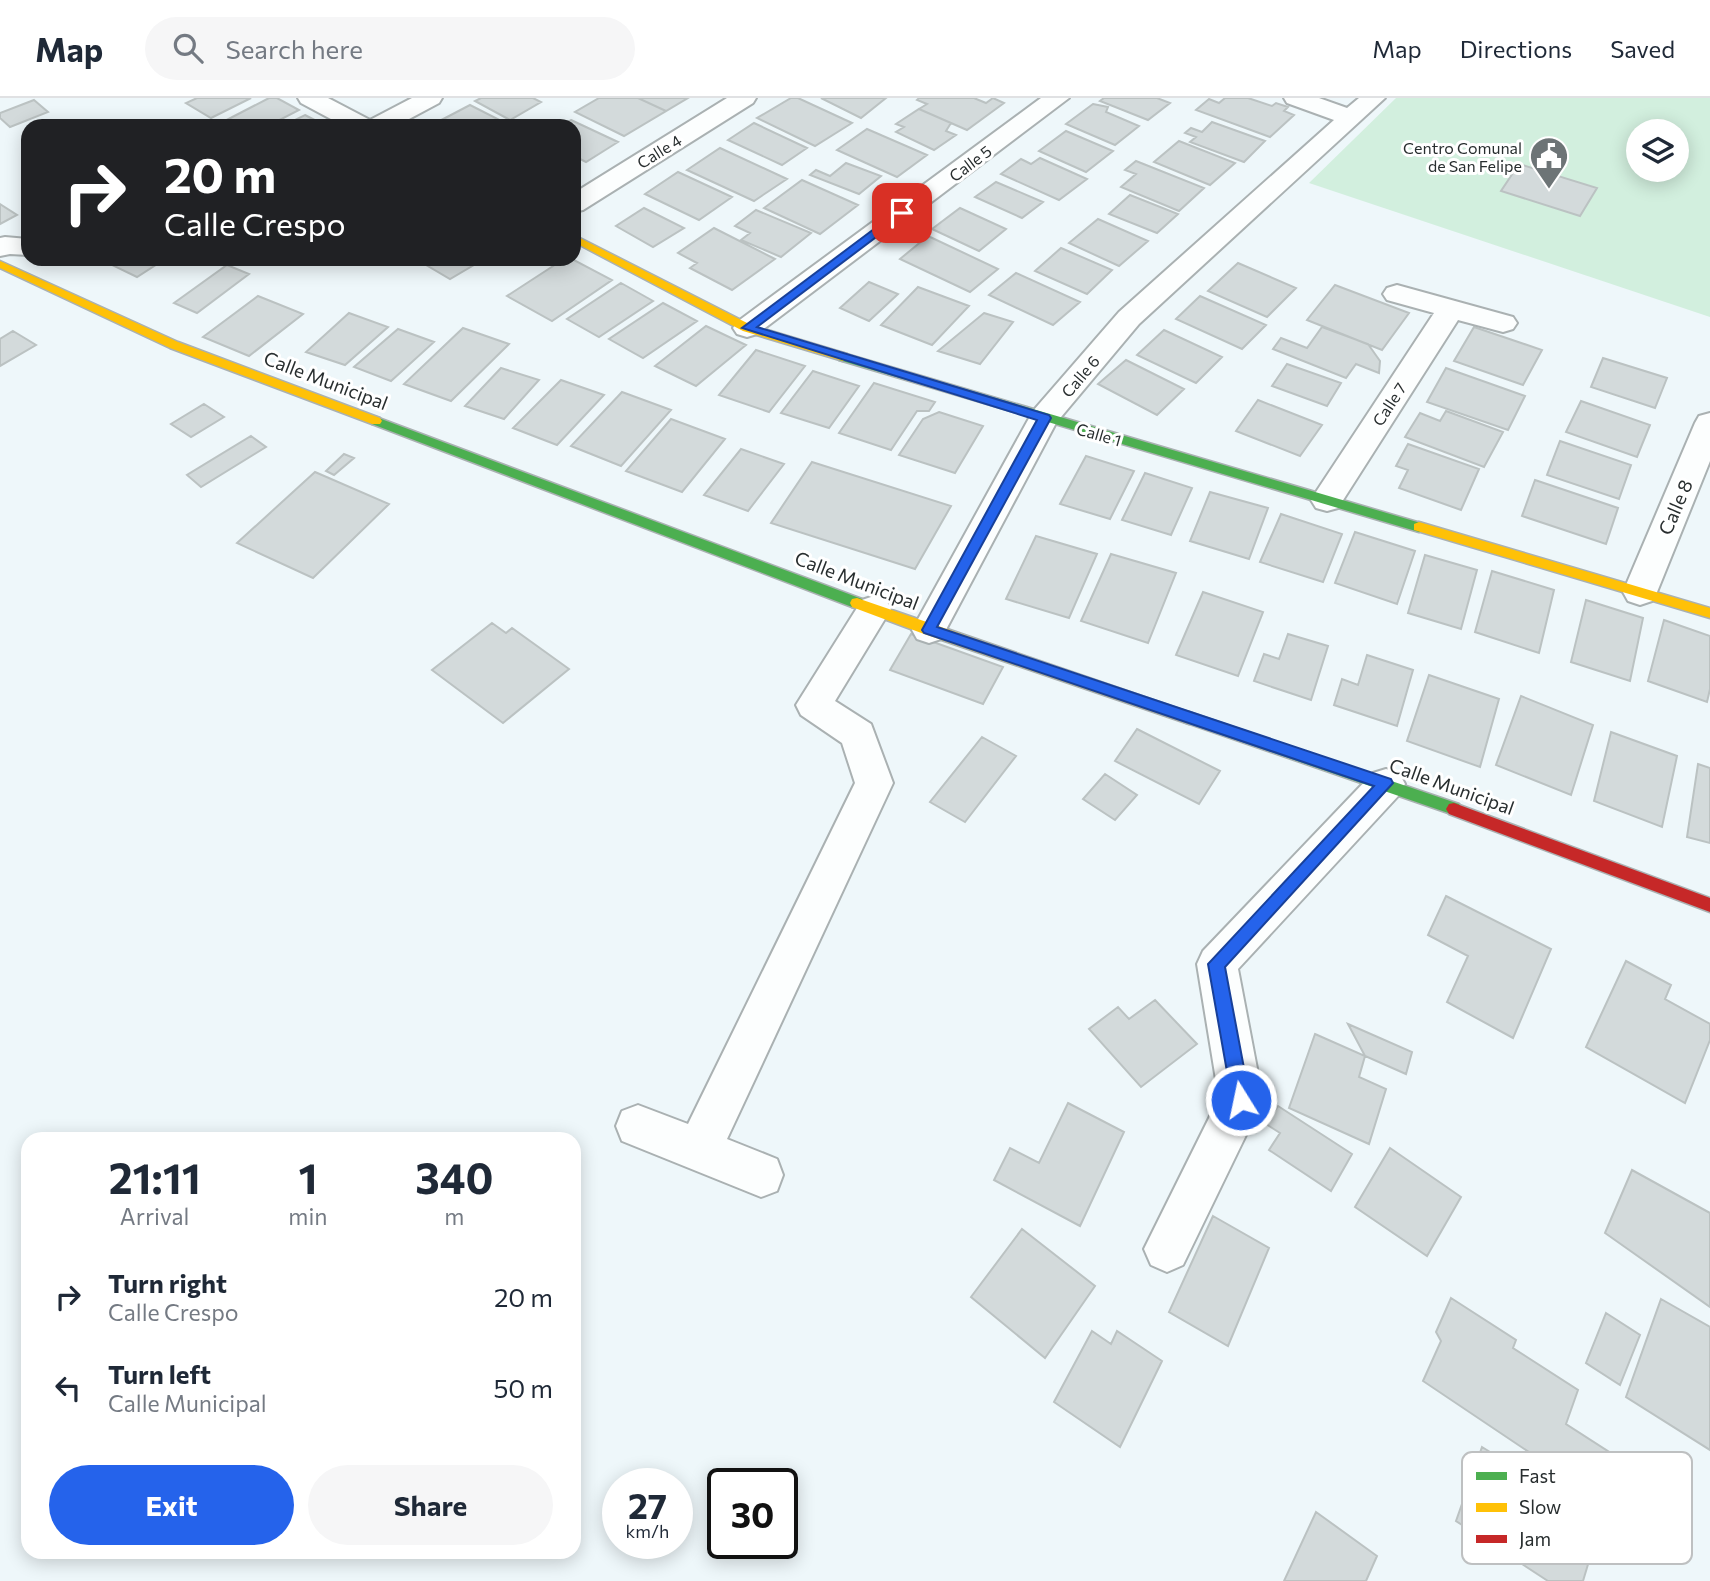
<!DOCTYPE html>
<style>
:root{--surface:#fff;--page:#f6f6f7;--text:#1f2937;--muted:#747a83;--line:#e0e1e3;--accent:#2563eb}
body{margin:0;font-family:Commissioner,sans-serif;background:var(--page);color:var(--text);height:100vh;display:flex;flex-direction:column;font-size:26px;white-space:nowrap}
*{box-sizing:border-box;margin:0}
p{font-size:23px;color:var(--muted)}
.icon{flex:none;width:38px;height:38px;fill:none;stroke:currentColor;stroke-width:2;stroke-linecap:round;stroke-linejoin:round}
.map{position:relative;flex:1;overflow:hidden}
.details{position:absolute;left:21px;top:1034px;width:560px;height:427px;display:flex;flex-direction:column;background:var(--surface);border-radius:21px;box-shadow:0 4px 18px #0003}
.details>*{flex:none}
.hud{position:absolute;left:21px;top:21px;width:560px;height:147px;border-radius:21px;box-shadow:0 4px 18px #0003;background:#202124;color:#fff;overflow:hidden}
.tools{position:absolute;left:1626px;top:21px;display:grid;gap:14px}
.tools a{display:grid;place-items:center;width:63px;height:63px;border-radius:50%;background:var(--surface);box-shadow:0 4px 18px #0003;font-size:35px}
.speed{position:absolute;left:602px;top:1370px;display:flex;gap:14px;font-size:35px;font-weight:700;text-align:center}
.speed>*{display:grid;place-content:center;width:91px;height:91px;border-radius:50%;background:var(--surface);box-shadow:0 4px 18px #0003;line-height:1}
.speed small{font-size:18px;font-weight:400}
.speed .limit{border:4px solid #111;border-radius:10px;background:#fff;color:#111}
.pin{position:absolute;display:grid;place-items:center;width:60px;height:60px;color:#fff;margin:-30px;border-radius:14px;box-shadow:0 4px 10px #0006}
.me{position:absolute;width:77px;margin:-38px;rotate:350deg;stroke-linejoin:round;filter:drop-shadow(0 0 5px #0008)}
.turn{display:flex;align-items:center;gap:24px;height:147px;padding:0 28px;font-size:32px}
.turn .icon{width:91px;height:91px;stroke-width:2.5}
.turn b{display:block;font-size:49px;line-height:60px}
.eta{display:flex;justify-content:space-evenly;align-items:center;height:119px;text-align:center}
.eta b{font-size:42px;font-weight:700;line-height:49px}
.action{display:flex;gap:14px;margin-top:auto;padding:14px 28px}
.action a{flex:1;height:80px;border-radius:42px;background:var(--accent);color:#fff;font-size:28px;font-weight:700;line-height:80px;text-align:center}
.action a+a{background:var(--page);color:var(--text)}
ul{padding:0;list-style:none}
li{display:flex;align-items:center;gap:21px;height:91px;padding:0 28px}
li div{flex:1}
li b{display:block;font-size:26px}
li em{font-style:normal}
header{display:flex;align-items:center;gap:42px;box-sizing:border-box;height:98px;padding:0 35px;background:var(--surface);border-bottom:2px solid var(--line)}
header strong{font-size:33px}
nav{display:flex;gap:38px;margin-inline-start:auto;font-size:24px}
.search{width:490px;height:63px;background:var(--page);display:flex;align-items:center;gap:18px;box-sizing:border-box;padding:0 24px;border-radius:38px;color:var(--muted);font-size:26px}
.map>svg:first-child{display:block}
</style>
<header>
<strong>Map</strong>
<div class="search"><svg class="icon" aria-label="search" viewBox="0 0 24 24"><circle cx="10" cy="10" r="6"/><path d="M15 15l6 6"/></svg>Search here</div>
<nav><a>Map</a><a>Directions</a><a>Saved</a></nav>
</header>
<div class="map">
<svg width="1710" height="1483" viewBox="0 0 1710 1483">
<rect width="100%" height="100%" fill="#eef7fa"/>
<!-- green -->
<path fill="#d2efde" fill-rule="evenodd" d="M1396 0H1710V219L1309 85ZM1638 33H1676V72H1638Z"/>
<!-- building -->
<path fill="#d3dadb" stroke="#bbc2c2" stroke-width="2" d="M197 0H251L211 20 186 5Z
M269 0H277L299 12 268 28 217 27Z
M481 0H533L541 4 510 22 475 3Z
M599 0H638L666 13 624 38 575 14Z
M638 0H688L666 13Z
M791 0H798L852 25 815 48 757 20Z
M821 0H886L861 20Z
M919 0H974L986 5 993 0 1004 5 967 32 919 11 927 6 917 2Z
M1104 0H1157L1170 5 1148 22 1100 3Z
M1225 0H1248L1272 8 1276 5 1288 9 1284 13 1294 17 1270 39 1196 12 1209 1 1219 5Z
M34 2 48 14 10 29 0 20V15Z
M1093 6 1108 9 1106 14 1139 28 1115 47 1066 26Z
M470 7 511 28H430Z
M919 11 951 25 946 33 956 37 934 52 896 34 904 29 896 26Z
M305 17 326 28H283Z
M571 22 618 44 586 64 574 58V28H560Z
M1212 24 1265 43 1244 64 1190 44 1196 39 1185 35 1191 30 1202 34Z
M754 25 807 50 782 67 728 42Z
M867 31 927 57 897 79 837 52Z
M1066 33 1113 53 1086 74 1039 53Z
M1179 43 1235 65 1210 87 1154 64Z
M720 50 787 81 754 103 687 72Z
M1040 60 1087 81 1059 102 1001 76 1021 61 1031 66Z
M1136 63 1204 90 1179 113 1121 89 1136 76 1125 72Z
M846 65 881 78 859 96 810 77 816 72 830 78Z
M1519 66 1597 90 1580 118 1501 93Z
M678 74 732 99 699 122 645 96Z
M802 82 858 107 820 136 764 110Z
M996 84 1043 104 1022 120 975 99Z
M1130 97 1178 116 1157 135 1109 116Z
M0 106 17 117 0 126Z
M644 110 684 130 653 149 616 128Z
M960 110 1006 131 979 153 932 131Z
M756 112 811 135 781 159 741 142 750 135 735 128Z
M1098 121 1148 143 1119 168 1069 145Z
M714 130 775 161 732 192 690 170 697 165 678 155Z
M928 138 998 171 970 194 900 161Z
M1061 150 1112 172 1087 196 1035 173Z
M125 161H165L137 179 114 168Z
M416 161H484L450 181Z
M564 161H572L612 182 552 223 507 198Z
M1238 165 1296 190 1267 219 1208 193Z
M227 167 249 176 197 215 174 205Z
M1016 175 1080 204 1053 227 989 197Z
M869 184 898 196 869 223 840 210Z
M621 185 653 203 599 239 567 221Z
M1335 187 1409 215 1382 252 1307 222Z
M918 189 969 208 932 247 881 227Z
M258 198 303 216 249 258 203 239Z
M1200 198 1266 227 1242 251 1176 221Z
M663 205 697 223 643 260 609 241Z
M349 215 388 229 345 267 306 254Z
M984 215 1013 224 980 266 938 253Z
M706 228 746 247 696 288 655 268Z
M1322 229 1368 246 1380 263 1379 275 1356 266 1346 280 1273 251 1281 240 1307 250Z
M1474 229 1542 252 1523 287 1454 263Z
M463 230 509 246 451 303 404 286Z
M398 231 434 244 391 283 354 269Z
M1164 232 1222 259 1196 285 1137 257Z
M13 233 36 247 0 268V241Z
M756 252 805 268 769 314 719 297Z
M1603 260 1667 280 1655 310 1591 289Z
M1126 262 1184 291 1157 317 1098 286Z
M1287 266 1341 285 1327 308 1272 288Z
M501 270 539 282 504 321 465 308Z
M1446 270 1525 298 1508 332 1427 304Z
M813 273 859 288 829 330 781 315Z
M561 282 604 297 557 347 513 330Z
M874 285 935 304 929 313H917L891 352 839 335Z
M622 294 671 312 621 368 571 348Z
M1258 302 1322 327 1300 358 1236 333Z
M1581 303 1650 327 1637 359 1566 334Z
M204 306 224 319 191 339 171 326Z
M1446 313 1503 334 1484 369 1405 339 1420 315 1440 323Z
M939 314 983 328 955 375 899 357 923 321Z
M671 321 725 341 682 394 626 373Z
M251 338 266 349 201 389 187 377Z
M1560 343 1631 367 1619 401 1547 377Z
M1408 346 1479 371 1461 412 1399 390 1408 372 1396 368Z
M741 351 784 366 748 413 704 397Z
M344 356 354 360 334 377 326 373Z
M1086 358 1134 373 1110 421 1060 406Z
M812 364 951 408 915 471 771 425Z
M315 374 389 406 313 480 237 445Z
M1145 375 1192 390 1171 437 1122 422Z
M1535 382 1618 410 1606 446 1522 418Z
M1210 394 1268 410 1249 461 1190 443Z
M1281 416 1342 436 1323 484 1260 464Z
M1355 434 1415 453 1397 506 1335 485Z
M1036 438 1097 456 1069 520 1006 501Z
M1111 456 1176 475 1148 545 1081 523Z
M1425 457 1477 472 1461 531 1408 515Z
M1492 473 1554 492 1539 555 1475 534Z
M1203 494 1263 514 1238 578 1176 557Z
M1586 502 1643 520 1630 583 1571 564Z
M1664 522 1710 538V591L1707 604 1648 583Z
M492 525 506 535 512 530 569 571 503 625 432 572Z
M911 536 1003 569 983 606 890 572Z
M1288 536 1328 548 1311 602 1254 583 1264 556 1279 561Z
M1367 557 1413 572 1397 628 1334 607 1342 581 1358 587Z
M1429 577 1499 601 1480 669 1407 643Z
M1521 598 1593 627 1571 697 1496 667Z
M1137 631 1220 673 1199 706 1115 663Z
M1611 634 1677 658 1662 729 1594 703Z
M982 639 1016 658 965 724 930 704Z
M1698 666 1710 670V745L1687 739Z
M1105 676 1137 697 1115 722 1083 701Z
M1446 798 1551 851 1513 940 1447 904 1468 858 1428 837Z
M1626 863 1671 887 1665 901 1710 926V942L1685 1005 1586 949Z
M1155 902 1197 946 1141 989 1089 931 1118 909 1129 921Z
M1348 926 1412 954 1406 976 1365 958Z
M1315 936 1365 958 1359 979 1386 991 1369 1046 1289 1010Z
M1068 1005 1124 1034 1080 1128 994 1082 1010 1050 1039 1065Z
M1278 1008 1352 1056 1331 1093 1269 1052 1280 1035 1266 1026Z
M1390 1050 1461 1099 1427 1158 1355 1109Z
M1632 1072 1710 1115V1209L1605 1135Z
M1213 1118 1269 1150 1228 1248 1169 1214Z
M1022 1131 1095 1188 1045 1260 971 1199Z
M1451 1200 1516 1242 1513 1250 1578 1292 1566 1326 1648 1379 1629 1434 1568 1393 1572 1383 1423 1283 1441 1243 1436 1234Z
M1661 1201 1710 1229V1352L1626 1299Z
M1606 1215 1640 1237 1620 1287 1586 1265Z
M1092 1233 1111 1246 1117 1233 1162 1263 1120 1349 1054 1304Z
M1482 1349 1601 1423 1583 1483H1548L1456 1423Z
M1316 1414 1377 1458 1366 1483H1284Z"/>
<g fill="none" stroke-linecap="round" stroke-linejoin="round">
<!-- street casing -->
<g stroke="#aab1b2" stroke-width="4">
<path id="street" d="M298 0H328L370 22 412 0H442L439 5 396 28H344L301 5Z
M727 0H756L753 5 583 112 574 114V95Z
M1041 0H1069L757 236 747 239 737 236 733 230 737 224Z
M1284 0H1319L1347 10 1359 0H1385L1139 226 1056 325 941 541 929 545 917 541 912 532 1033 313 1119 214 1334 22 1287 5Z
M5 139 28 141V157L10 156 0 158V140Z
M1397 187 1513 219 1517 225 1513 231 1503 234 1458 222 1338 410 1327 413 1316 410 1311 402 1316 394 1434 215 1387 202 1383 196 1387 190Z
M1710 315V363L1657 494 1652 503 1640 507 1628 503 1623 494 1695 325 1699 318Z
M874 498 886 502 891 511 835 603 871 626 893 685 727 1041 777 1061 783 1077 777 1093 761 1099 622 1043 616 1028 622 1013 638 1007 688 1026 855 685 842 645 801 617 796 607 862 502Z
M1386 671 1399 675 1405 686 1399 697 1238 871 1263 1002 1183 1167 1167 1174 1151 1167 1144 1151 1219 1000 1197 866 1203 853 1373 675Z"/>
</g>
<!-- fast casing -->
<g stroke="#aab1b2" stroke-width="3">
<path id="fast" d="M843 255 1424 426 1426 429 1419 434 839 262V256Z
M376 319 862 501 864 505 862 509H852L372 326 370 323Z
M1189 614 1459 706 1462 711 1459 716 1454 717 1184 624 1182 620 1184 616Z"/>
</g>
<!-- slow casing -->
<g stroke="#aab1b2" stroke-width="3">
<path id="slow" d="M574 137 751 227 847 256 849 259 843 263 743 233 574 144Z
M0 163 178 244 380 320 382 323 380 326H372L170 250 0 170Z
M1419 424 1710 510V520L1414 432V426Z
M857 500 1194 616 1196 620 1189 626 924 536 852 509 850 505 852 501Z"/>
</g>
<!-- jam casing -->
<g stroke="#aab1b2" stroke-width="3">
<path id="jam" d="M1454 705 1710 800V814L1449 716 1446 711 1449 706Z"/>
</g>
<!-- street -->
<use href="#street" fill="#fcfefe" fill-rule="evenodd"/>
<!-- fast -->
<use href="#fast" fill="#4caf50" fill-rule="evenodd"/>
<!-- slow -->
<use href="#slow" fill="#ffc107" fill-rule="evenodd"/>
<!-- jam -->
<use href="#jam" fill="#c62828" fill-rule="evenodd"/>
</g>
<!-- route -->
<path fill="#2563eb" stroke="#184099" stroke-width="2" d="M898 113 908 115 757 229 1049 317 1051 320 937 529 1391 681 1393 685 1225 869 1250 1002 1247 1008 1241 1011 1234 1008 1232 1002 1208 866 1374 688 924 535 922 532 1037 322 742 230Z"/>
<!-- icons -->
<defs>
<g id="civic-pin" transform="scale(2.0125)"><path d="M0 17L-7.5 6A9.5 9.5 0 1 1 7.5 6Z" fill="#6d7476" stroke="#fff"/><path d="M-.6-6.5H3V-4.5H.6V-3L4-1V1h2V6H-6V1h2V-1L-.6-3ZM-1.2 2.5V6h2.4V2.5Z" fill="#fff"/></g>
</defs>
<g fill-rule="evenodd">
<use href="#civic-pin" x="1549" y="58"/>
</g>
<g text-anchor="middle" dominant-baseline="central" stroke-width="6" stroke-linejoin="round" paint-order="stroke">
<!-- far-poi labels -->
<g font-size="16" fill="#282e2f" stroke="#fff" text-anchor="end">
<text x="1522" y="49">Centro Comunal<tspan x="1522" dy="18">de San Felipe</tspan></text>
</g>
<!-- far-street labels -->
<g font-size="16" fill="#282e2f" stroke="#fff">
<text transform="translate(659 53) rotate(-32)">Calle 4</text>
<text transform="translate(970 65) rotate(-37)">Calle 5</text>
<text transform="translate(1080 278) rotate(-50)">Calle 6</text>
<text transform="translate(1389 306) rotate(-57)">Calle 7</text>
<text transform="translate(1099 336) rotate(16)">Calle 1</text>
</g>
<!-- street labels -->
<g font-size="19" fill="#282e2f" stroke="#fff">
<text transform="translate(326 282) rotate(21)">Calle Municipal</text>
<text transform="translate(1675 409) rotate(-67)">Calle 8</text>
<text transform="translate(857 482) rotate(21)">Calle Municipal</text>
<text transform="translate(1452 688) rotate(20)">Calle Municipal</text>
</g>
</g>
<!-- legend -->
<rect x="1462" y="1354" width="230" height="112" rx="10" fill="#fff" stroke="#bec0c1" stroke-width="2"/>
<rect x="1476" y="1374" width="31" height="8" fill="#4caf50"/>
<rect x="1476" y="1405" width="31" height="9" fill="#ffc107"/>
<rect x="1476" y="1437" width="31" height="8" fill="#c62828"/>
<g font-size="19" fill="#282e2f">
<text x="1519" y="1385">Fast</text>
<text x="1519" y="1416">Slow</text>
<text x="1519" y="1448">Jam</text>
</g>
</svg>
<div class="tools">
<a><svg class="icon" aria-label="layers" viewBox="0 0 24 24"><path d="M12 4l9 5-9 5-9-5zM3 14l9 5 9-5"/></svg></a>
</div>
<div class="speed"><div>27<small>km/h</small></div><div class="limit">30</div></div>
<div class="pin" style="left:902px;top:115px;background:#d93025"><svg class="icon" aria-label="arrive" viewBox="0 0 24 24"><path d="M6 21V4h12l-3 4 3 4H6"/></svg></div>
<svg class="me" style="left:1241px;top:1002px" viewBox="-20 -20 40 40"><circle r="17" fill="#2563eb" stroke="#fff" stroke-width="3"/><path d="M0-11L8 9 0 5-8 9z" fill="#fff"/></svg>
<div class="hud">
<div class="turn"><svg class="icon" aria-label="right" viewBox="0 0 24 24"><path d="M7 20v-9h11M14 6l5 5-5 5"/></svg><div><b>20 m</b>Calle Crespo</div></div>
</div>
<section class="details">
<div class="eta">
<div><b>21:11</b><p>Arrival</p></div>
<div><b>1</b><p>min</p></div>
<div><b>340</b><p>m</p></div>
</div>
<ul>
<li><svg class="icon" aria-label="right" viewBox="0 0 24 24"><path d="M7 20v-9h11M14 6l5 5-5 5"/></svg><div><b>Turn right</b><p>Calle Crespo</p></div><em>20 m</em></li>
<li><svg class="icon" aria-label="left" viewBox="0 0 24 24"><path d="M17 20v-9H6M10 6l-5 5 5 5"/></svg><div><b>Turn left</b><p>Calle Municipal</p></div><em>50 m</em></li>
</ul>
<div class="action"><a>Exit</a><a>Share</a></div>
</section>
</div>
